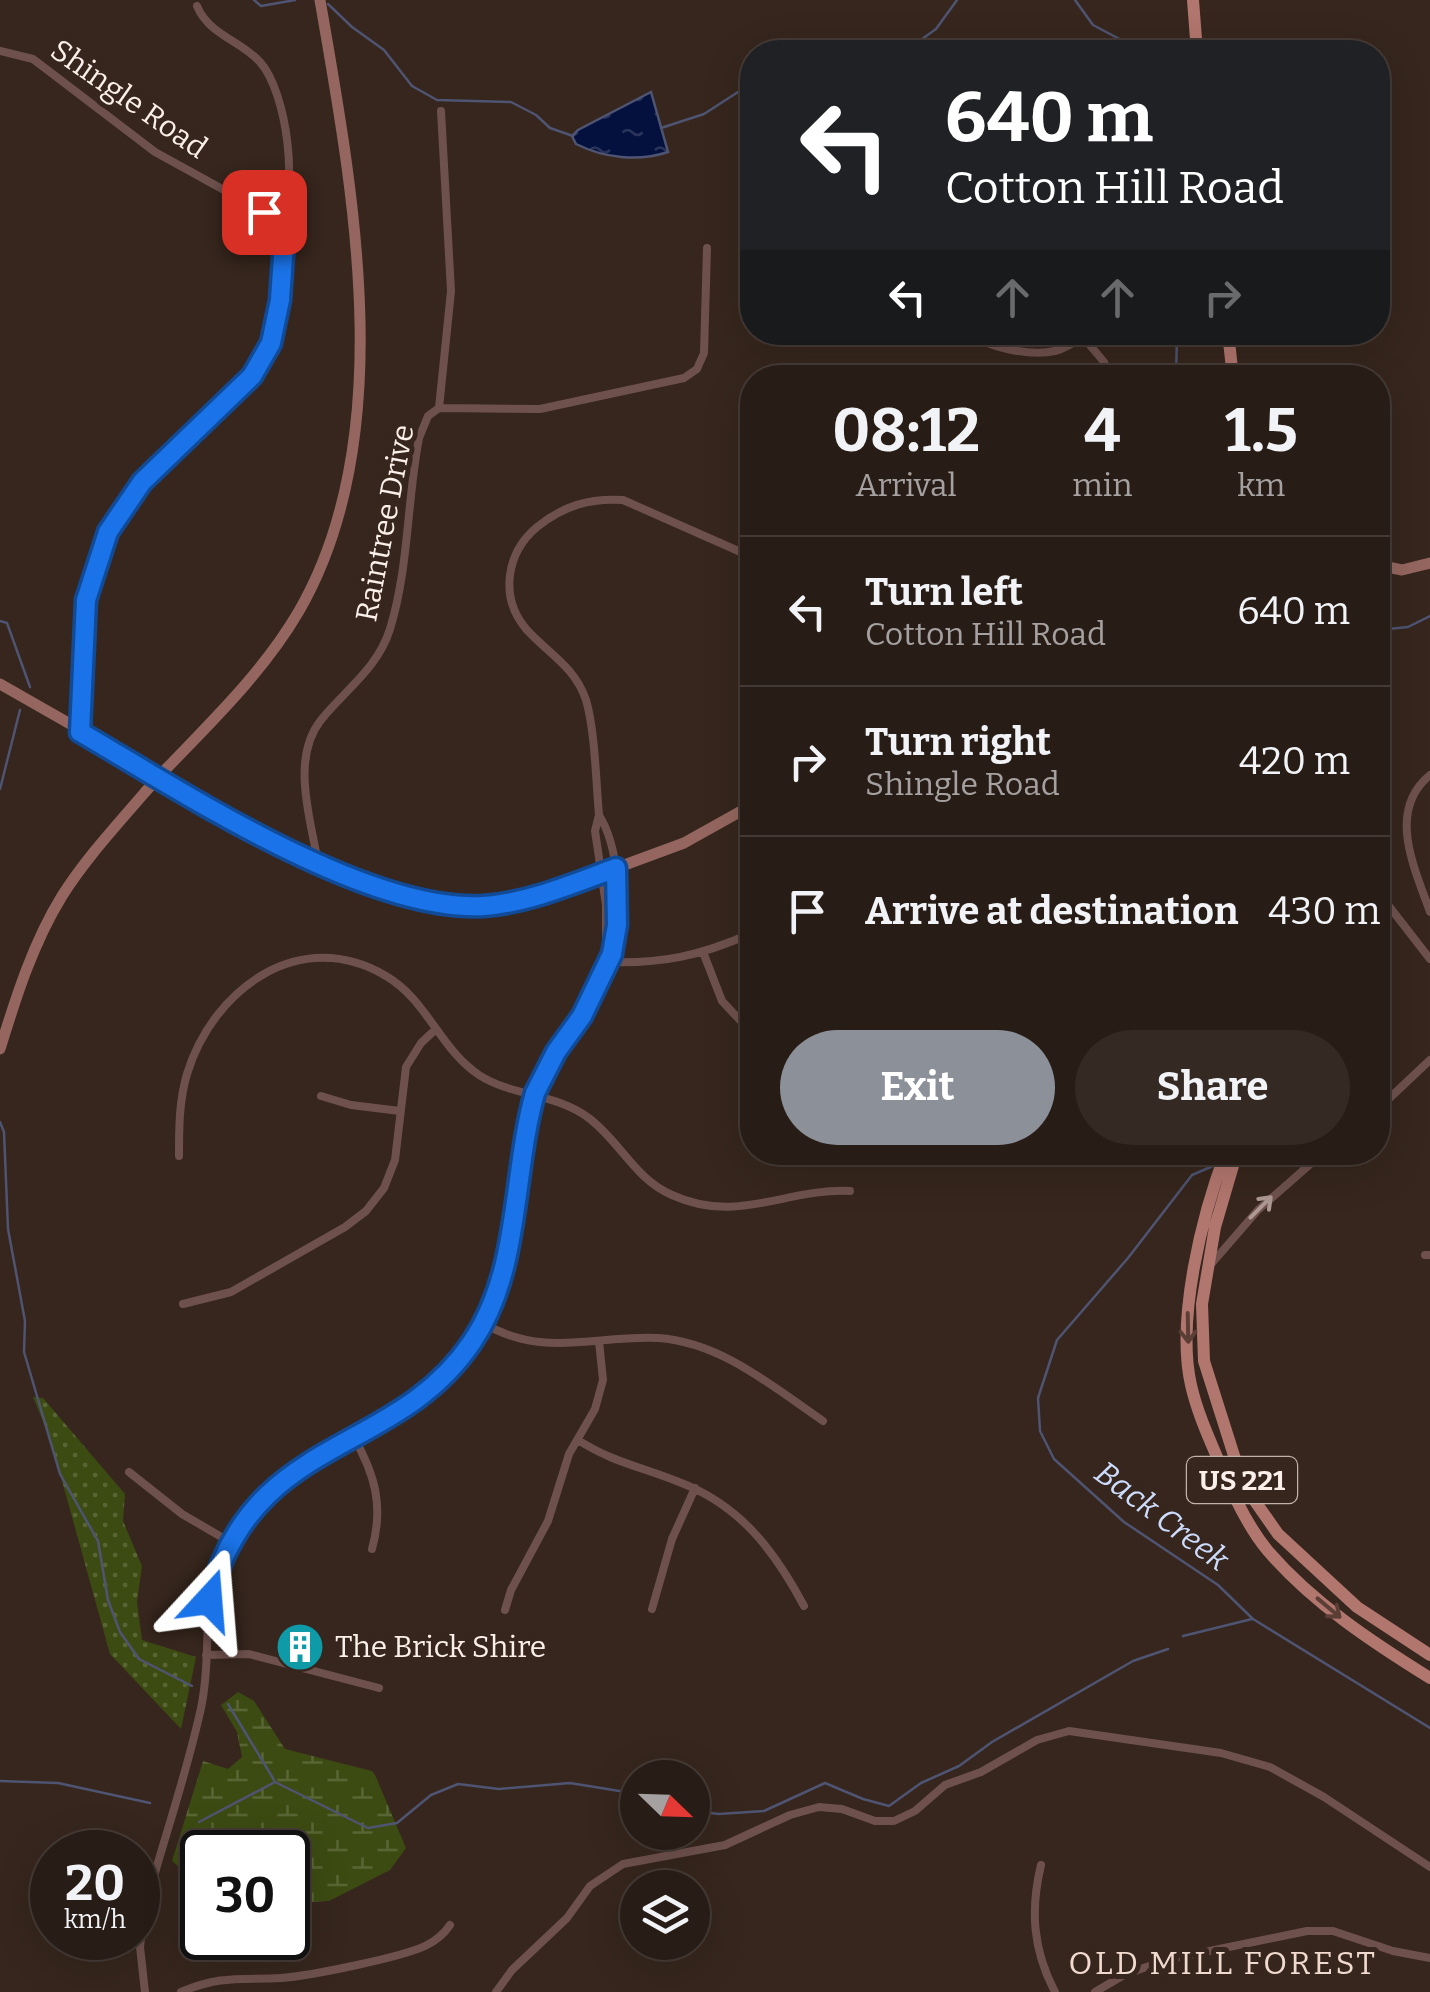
<!DOCTYPE html>
<style>
:root{--surface:#281c16;--page:#342923;--text:#f1f3f6;--muted:#a5a1a1;--line:#443a35;--accent:#8c9099}
body{margin:0;font-family:Bitter,serif;background:var(--page);color:var(--text);height:100vh;display:flex;flex-direction:column;font-size:38px;white-space:nowrap}
*{box-sizing:border-box;margin:0}
p{font-size:32px;color:var(--muted)}
.icon{flex:none;width:55px;height:55px;fill:none;stroke:currentColor;stroke-width:2;stroke-linecap:round;stroke-linejoin:round}
.map{position:relative;flex:1;overflow:hidden}
.drawer{position:absolute;left:740px;top:365px;width:650px;height:800px;display:flex;flex-direction:column;background:var(--surface);border-radius:40px;box-shadow:0 10px 40px #0002,0 0 0 2px var(--line)}
.drawer>*{flex:none}
.guide{position:absolute;left:740px;top:40px;width:650px;height:305px;border-radius:40px;box-shadow:0 10px 40px #0002,0 0 0 2px var(--line);background:#202124;color:#fff;overflow:hidden}
.needle{width:65px;rotate:113deg}
.fabs{position:absolute;left:620px;top:1760px;display:grid;gap:20px}
.fabs a{display:grid;place-items:center;width:90px;height:90px;border-radius:50%;background:var(--surface);box-shadow:0 10px 40px #0002,0 0 0 2px var(--line);font-size:50px}
.speed{position:absolute;left:30px;top:1830px;display:flex;gap:20px;font-size:50px;font-weight:700;text-align:center}
.speed>*{display:grid;place-content:center;width:130px;height:130px;border-radius:50%;background:var(--surface);box-shadow:0 10px 40px #0002,0 0 0 2px var(--line);line-height:1}
.speed small{font-size:25px;font-weight:400}
.speed .limit{border:5px solid #111;border-radius:15px;background:#fff;color:#111}
.pin{position:absolute;display:grid;place-items:center;width:85px;height:85px;color:#fff;margin:-42px;border-radius:20px;box-shadow:0 5px 15px #0006}
.me{position:absolute;width:110px;margin:-55px;rotate:19deg;stroke-linejoin:round;filter:drop-shadow(0 0 8px #0008)}
.turn{display:flex;align-items:center;gap:35px;height:210px;padding:0 40px;font-size:45px}
.turn .icon{width:130px;height:130px;stroke-width:2.5}
.turn b{display:block;font-size:70px;line-height:85px}
.lanes{display:flex;align-items:center;height:95px;padding:0 40px;background:#0003;justify-content:center;gap:50px;direction:ltr}
.lanes .off{opacity:.35}
.eta{display:flex;justify-content:space-evenly;align-items:center;height:170px;text-align:center}
.eta b{font-size:60px;font-weight:700;line-height:70px}
.button{display:flex;gap:20px;margin-top:auto;padding:20px 40px}
.button a{flex:1;height:115px;border-radius:60px;background:var(--accent);color:#fff;font-size:40px;font-weight:700;line-height:115px;text-align:center}
.button a+a{background:var(--page);color:var(--text)}
ul{padding:0;list-style:none}
li{display:flex;align-items:center;gap:30px;height:150px;padding:0 40px;border-top:2px solid var(--line)}
li div{flex:1}
li b{display:block;font-size:38px}
li em{font-style:normal}
.map>svg:first-child{display:block}
</style>
<div class="map">
<svg width="1430" height="1992" viewBox="0 0 1430 1992">
<defs>
<pattern id="green-dots" width="8" height="8" patternUnits="userSpaceOnUse" patternTransform="scale(2.5)"><rect width="8" height="8" fill="#3c4b12"/><path d="M2 2h.1M6 6h.1" fill="none" stroke="#596534" stroke-width="1.8" stroke-linecap="round"/></pattern>
<pattern id="wetland-marsh" width="20" height="14" patternUnits="userSpaceOnUse" patternTransform="scale(2.5)"><rect width="20" height="14" fill="#3c4b12"/><path d="M1 5h8M5 5V1M11 12h8M15 12V8" fill="none" stroke="#596534"/></pattern>
<pattern id="water-ripples" width="26" height="14" patternUnits="userSpaceOnUse" patternTransform="scale(2.5)"><rect width="26" height="14" fill="#04113e"/><path d="M2 4q2-2 4 0t4 0M15 11q2-2 4 0t4 0" fill="none" stroke="#2a345a"/></pattern>
</defs>
<rect width="100%" height="100%" fill="#36261d"/>
<!-- green -->
<path fill="url(#green-dots)" d="M33 1397 43 1398 125 1494 123 1521 142 1566 137 1602 142 1640 196 1657 181 1729 110 1654 51 1441Z"/>
<!-- wetland -->
<path fill="url(#wetland-marsh)" d="M238 1692 254 1701 285 1749 372 1771 375 1775 406 1848 390 1870 329 1901 288 1903V1852H202V1887L172 1861 203 1761 228 1769 242 1757 237 1732 221 1705Z"/>
<!-- water -->
<path fill="url(#water-ripples)" stroke="#4e5471" stroke-width="2.5" d="M651 92 668 152C638 162 604 158 576 144L572 136 578 130Z"/>
<g fill="none" stroke-linecap="round" stroke-linejoin="round">
<!-- stream -->
<path stroke="#4e5471" stroke-width="2.5" d="M254 0 261 6 295 0
M1075 0 1093 25 1144 52
M328 4 352 27 384 50 412 86 437 100 511 102 536 115 550 128 573 136
M904 52 936 29 957 0
M661 128 704 114 752 83
M1176 378 1177 332
M0 621 7 623 30 687
M1378 630 1408 627 1430 616
M0 789 20 710
M1378 979C1390 1003 1395 1019 1378 1043
M0 1122 4 1132 8 1229 25 1321 24 1352 60 1474 98 1541 108 1600 120 1632 139 1659 192 1686
M1240 1157 1253 1152
M1213 1166 1192 1175 1128 1258 1057 1340 1038 1398 1040 1431 1054 1459 1124 1522 1218 1585 1253 1619 1430 1728
M1183 1636 1252 1619
M228 1704 274 1780
M0 1781 58 1783 150 1803
M692 1811 719 1814 764 1811 825 1783 863 1799 889 1806 921 1783 959 1766 992 1742 1133 1661 1168 1649
M199 1822 275 1782 368 1828 397 1823 431 1795 458 1784 499 1789 570 1783 638 1794"/>
<!-- street -->
<path stroke="#6e514d" stroke-width="8" d="M197 6C209 35 240 40 260 62 287 92 300 192 278 225
M0 51 33 59 155 152 264 212C303 242 278 341 252 375 185 442 102 500 86 600 79 643 83 688 80 731
M971 332C987 349 1032 356 1055 351 1065 349 1074 341 1084 338L1104 362 1110 378
M439 408 540 409 684 378 697 369 704 353 707 248
M750 684 752 682
M1430 775C1386 811 1415 869 1430 912
M318 863C311 820 290 759 321 720 345 690 378 668 390 629 409 567 407 500 419 438L428 416 439 408 451 291 441 111
M1378 892 1430 959
M703 952 722 1001 752 1033
M606 962V905L595 831 599 815C596 782 595 730 586 700 575 667 549 654 527 630 499 598 506 553 537 527 563 506 589 498 623 500L752 557
M606 962C662 964 700 956 752 933
M321 1096 351 1105 400 1111
M1378 1109 1430 1060
M179 1156C179 1128 179 1101 187 1074 213 989 300 925 386 976 427 1000 440 1049 479 1075 513 1097 557 1093 590 1119 621 1143 635 1179 672 1195 738 1225 785 1188 850 1191
M1425 1255H1430
M1212 1263 1258 1210 1324 1152
M183 1304 231 1292 345 1227 366 1211 384 1188 395 1160 406 1067 421 1043 436 1029
M483 1323C544 1359 594 1335 658 1338 721 1342 773 1387 823 1421
M353 1436C375 1474 384 1506 372 1549
M578 1440C612 1462 642 1467 679 1482 740 1505 774 1550 804 1606
M129 1472 182 1514 230 1542
M652 1609 672 1539 695 1488
M505 1610 511 1590 548 1521 569 1454 595 1409 603 1380 599 1341
M206 1655 249 1654 379 1688
M1041 1865C1030 1911 1033 1950 1055 1992
M145 1992 140 1947 144 1912C162 1844 186 1777 201 1708 214 1648 197 1606 228 1546 277 1451 393 1436 460 1358 523 1284 506 1180 535 1093 545 1063 566 1041 582 1015 591 1000 596 983 604 967 607 960 612 955 614 947 623 911 619 847 599 815
M181 1992C221 1975 241 1980 281 1978 309 1976 404 1957 427 1945 437 1940 444 1934 450 1925
M496 1992 512 1970 567 1918 590 1886 623 1864 725 1845 790 1815 819 1807 842 1809 875 1821H894L915 1811 945 1785 981 1772 1037 1740 1069 1731 1221 1753 1270 1767 1324 1797 1430 1867
M1095 1992 1124 1975 1166 1960 1307 1931H1333L1393 1951 1430 1958"/>
<!-- secondary -->
<path stroke="#94665f" stroke-width="11" d="M1378 565 1402 570 1430 563
M0 684 291 850 376 886 453 905 498 904 600 874 684 843 752 805
M167 768C214 719 264 671 299 611 400 436 353 191 320 0
M0 1049C16 997 33 943 62 896 86 858 117 825 146 791"/>
<!-- primary -->
<path stroke="#b1766e" stroke-width="12" d="M1193 0 1197 52
M1228 332 1233 378
M1226 1152C1202 1215 1176 1319 1191 1385 1197 1412 1209 1438 1220 1464 1232 1493 1247 1526 1268 1551 1313 1603 1372 1642 1430 1678
M1237 1152 1215 1227 1202 1304 1204 1361 1243 1484 1278 1534 1357 1607 1430 1655"/>
<!-- secondary-bridge -->
<path stroke="#94665f" stroke-width="11" d="M146 791 167 768"/>
</g>
<!-- one-way arrows -->
<defs><path id="oneway-shaft" d="M-6 0H5M1.5-3L5.5 0L1.5 3" fill="none" stroke-width="1.6" stroke-linecap="round" stroke-linejoin="round" transform="scale(2.5)"/></defs>
<use stroke="#ad9893" href="#oneway-shaft" transform="translate(1261 1207) rotate(-45)"/>
<g stroke="#5b3e35">
<use href="#oneway-shaft" transform="translate(1188 1328) rotate(89)"/>
<use href="#oneway-shaft" transform="translate(1329 1608) rotate(40)"/>
</g>
<g fill="none" stroke-linecap="round" stroke-linejoin="round">
<!-- route casing -->
<g stroke="#114b97" stroke-width="25">
<path id="route" d="M209 1600C252 1433 394 1458 472 1342 521 1270 512 1174 535 1093L556 1052 582 1016 612 954 617 925 616 868C575 883 528 903 484 906 366 913 181 791 80 732L86 600 108 532 142 482 252 376 271 343 280 300 284 242 278 226 264 212"/>
</g>
<!-- route -->
<use href="#route" stroke="#1a73e8" stroke-width="18"/>
</g>
<!-- icons -->
<defs>
<g id="building-disc" transform="scale(2.5)"><circle r="9.5" fill="#0f9aa8" stroke="#36261d"/><path d="M-4-6H4V6H1V3H-1V6H-4ZM-2.5-4.3h1.7v1.8h-1.7ZM.8-4.3h1.7v1.8H.8ZM-2.5-1h1.7V.8h-1.7ZM.8-1h1.7V.8H.8Z" fill="#fff"/></g>
</defs>
<g fill-rule="evenodd">
<use href="#building-disc" x="300" y="1647"/>
</g>
<g text-anchor="middle" dominant-baseline="central" stroke-width="10" stroke-linejoin="round" paint-order="stroke">
<!-- shield labels -->
<rect fill="#36261d" stroke="#c0b3ac" stroke-width="2.5" x="1187" y="1457" width="110" height="46" rx="8"/>
<g font-size="28" font-weight="bold" fill="#fbefe9">
<text x="1242" y="1480">US 221</text>
</g>
<!-- street labels -->
<g font-size="30" fill="#fbefe9" stroke="#36261d">
<text transform="translate(129 99) rotate(35)">Shingle Road</text>
<text transform="translate(385 523) rotate(-79)">Raintree Drive</text>
</g>
<!-- poi labels -->
<g font-size="30" fill="#fbefe9" stroke="#36261d" text-anchor="start">
<text x="335" y="1647">The Brick Shire</text>
</g>
<!-- water labels -->
<g font-size="32" font-style="italic" fill="#cddcfc" stroke="#36261d">
<text transform="translate(1162 1516) rotate(37)">Back Creek</text>
</g>
<!-- neighbourhood labels -->
<g font-size="32" letter-spacing="2.5" fill="#f0d9ce" stroke="#36261d">
<text x="1223" y="1963">OLD MILL FOREST</text>
</g>
</g>
</svg>
<div class="fabs">
<a><svg class="needle" viewBox="-14 -14 28 28"><path d="M0-13l5 13h-10z" fill="#e53935"/><path d="M0 13l5-13h-10z" fill="#a5a1a1"/></svg></a>
<a><svg class="icon" aria-label="layers" viewBox="0 0 24 24"><path d="M12 4l9 5-9 5-9-5zM3 14l9 5 9-5"/></svg></a>
</div>
<div class="speed"><div>20<small>km/h</small></div><div class="limit">30</div></div>
<div class="pin" style="left:264px;top:212px;background:#d93025"><svg class="icon" aria-label="arrive" viewBox="0 0 24 24"><path d="M6 21V4h12l-3 4 3 4H6"/></svg></div>
<svg class="me" style="left:209px;top:1600px" viewBox="-20 -20 40 40"><path d="M0-17L14 15 0 8-14 15z" fill="#1a73e8" stroke="#fff" stroke-width="4"/></svg>
<div class="guide">
<div class="turn"><svg class="icon" aria-label="left" viewBox="0 0 24 24"><path d="M17 20v-9H6M10 6l-5 5 5 5"/></svg><div><b>640 m</b>Cotton Hill Road</div></div>
<div class="lanes"><svg class="icon" aria-label="left" viewBox="0 0 24 24"><path d="M17 20v-9H6M10 6l-5 5 5 5"/></svg><svg class="icon off" aria-label="ahead" viewBox="0 0 24 24"><path d="M12 20V5M6 11l6-6 6 6"/></svg><svg class="icon off" aria-label="ahead" viewBox="0 0 24 24"><path d="M12 20V5M6 11l6-6 6 6"/></svg><svg class="icon off" aria-label="right" viewBox="0 0 24 24"><path d="M7 20v-9h11M14 6l5 5-5 5"/></svg></div>
</div>
<section class="drawer">
<div class="eta">
<div><b>08:12</b><p>Arrival</p></div>
<div><b>4</b><p>min</p></div>
<div><b>1.5</b><p>km</p></div>
</div>
<ul>
<li><svg class="icon" aria-label="left" viewBox="0 0 24 24"><path d="M17 20v-9H6M10 6l-5 5 5 5"/></svg><div><b>Turn left</b><p>Cotton Hill Road</p></div><em>640 m</em></li>
<li><svg class="icon" aria-label="right" viewBox="0 0 24 24"><path d="M7 20v-9h11M14 6l5 5-5 5"/></svg><div><b>Turn right</b><p>Shingle Road</p></div><em>420 m</em></li>
<li><svg class="icon" aria-label="arrive" viewBox="0 0 24 24"><path d="M6 21V4h12l-3 4 3 4H6"/></svg><div><b>Arrive at destination</b></div><em>430 m</em></li>
</ul>
<div class="button"><a>Exit</a><a>Share</a></div>
</section>
</div>
